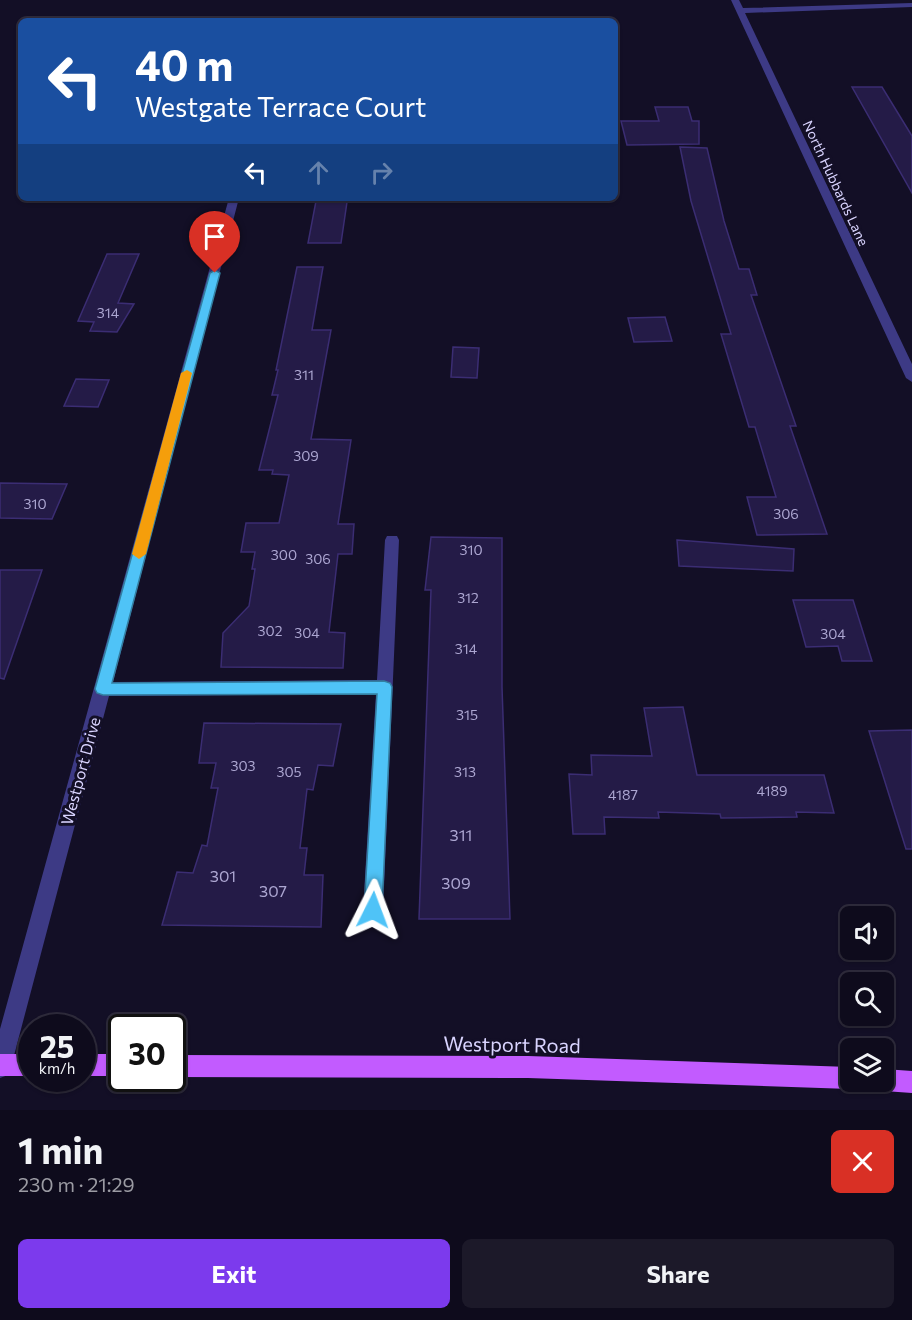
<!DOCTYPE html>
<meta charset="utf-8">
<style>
:root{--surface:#0e0b1c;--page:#1c1929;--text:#f1f3f6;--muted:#9b9ba3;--line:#2e2b3b;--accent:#7c3aed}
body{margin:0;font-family:Commissioner,sans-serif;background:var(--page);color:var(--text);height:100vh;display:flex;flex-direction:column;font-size:22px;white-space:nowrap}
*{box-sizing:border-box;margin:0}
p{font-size:20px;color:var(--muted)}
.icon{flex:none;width:33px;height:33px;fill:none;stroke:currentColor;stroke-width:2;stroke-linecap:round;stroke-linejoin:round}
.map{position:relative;height:1110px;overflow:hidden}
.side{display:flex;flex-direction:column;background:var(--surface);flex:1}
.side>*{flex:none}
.banner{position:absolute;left:18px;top:18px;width:600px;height:183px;border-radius:9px;box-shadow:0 2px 4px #0004,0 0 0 2px var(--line);background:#1a4fa0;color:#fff;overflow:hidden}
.controls{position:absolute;left:840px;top:906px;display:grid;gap:12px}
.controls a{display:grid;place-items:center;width:54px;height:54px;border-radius:9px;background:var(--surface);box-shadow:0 2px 4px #0004,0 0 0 2px var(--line);font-size:30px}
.speed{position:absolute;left:18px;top:1014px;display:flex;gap:12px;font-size:30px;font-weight:700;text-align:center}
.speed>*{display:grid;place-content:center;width:78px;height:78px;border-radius:50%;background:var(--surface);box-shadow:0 2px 4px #0004,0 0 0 2px var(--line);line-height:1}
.speed small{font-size:15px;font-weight:400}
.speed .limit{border:3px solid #111;border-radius:9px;background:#fff;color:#111}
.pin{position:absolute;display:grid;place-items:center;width:51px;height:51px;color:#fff;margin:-62px -26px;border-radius:50% 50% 50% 0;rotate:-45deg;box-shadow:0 0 6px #0007}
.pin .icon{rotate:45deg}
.me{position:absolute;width:66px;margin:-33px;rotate:3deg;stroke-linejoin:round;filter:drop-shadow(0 0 4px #0008)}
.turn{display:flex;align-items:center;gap:21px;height:126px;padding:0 18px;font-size:27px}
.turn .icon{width:78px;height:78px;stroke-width:2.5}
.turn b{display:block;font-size:42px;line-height:51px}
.lanes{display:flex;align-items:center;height:57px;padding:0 18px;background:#0003;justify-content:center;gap:30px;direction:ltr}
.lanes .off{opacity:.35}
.round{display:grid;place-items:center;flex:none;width:63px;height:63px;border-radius:9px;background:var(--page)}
.summary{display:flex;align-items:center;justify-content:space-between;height:102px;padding:0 18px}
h1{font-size:36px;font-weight:700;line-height:45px}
.cta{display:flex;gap:12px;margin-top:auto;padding:12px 18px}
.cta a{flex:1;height:69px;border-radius:9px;background:var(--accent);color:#fff;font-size:24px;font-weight:700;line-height:69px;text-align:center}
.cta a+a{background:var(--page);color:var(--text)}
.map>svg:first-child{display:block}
</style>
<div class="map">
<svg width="912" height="1110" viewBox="0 0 912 1110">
<rect width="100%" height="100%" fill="#130f26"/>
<!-- building -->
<path fill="#241b47" stroke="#3b2d73" stroke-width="1.5" d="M852 87H882L912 136V193Z
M655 107H688L692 121H699V144L627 145 621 121H659Z
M680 147 707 148 724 221 739 269H749L757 295H751L796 426H790L827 534 757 535 747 497H776L755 427H749L721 334H731L691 201Z
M316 201 347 202 341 243H308Z
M107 254H139L118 303 134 304 117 332 90 331 94 322 78 321Z
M297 267H323L312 330H331L311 439 351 440 338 524H354L352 554H338L329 632 345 633 343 668 221 667 223 633 249 606 255 569H252L255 552H241L246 523H279L289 475 272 474 273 470H259L278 395H272L278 370H276Z
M665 317 672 341 634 342 628 318Z
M453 347 479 348 477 378 451 377Z
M76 379 109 380 98 407 64 406Z
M0 483 67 484 52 519 0 518Z
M431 537 502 538V687L510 919H419L431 590H425Z
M677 540 794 549 793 571 679 566Z
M0 570H42L4 679 0 678Z
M793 600H853L872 661H842L838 646 806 647Z
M683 707 697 775H824L834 813 796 812 797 817 721 818 720 814 658 812 659 818 604 817 605 834H573L569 774 592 775 591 755 652 756 644 708Z
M204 723 341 724 333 766 318 765 313 790 307 789 300 848H307L304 875H323L321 927 162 925 177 872 193 873 202 845 207 846 218 788H211L216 763H199Z
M912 730V849H906L869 731Z"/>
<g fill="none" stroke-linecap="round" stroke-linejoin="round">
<!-- minor -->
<path fill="#3d3a85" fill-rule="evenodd" d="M731 0H739L743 8 912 3V7L745 13 912 364V382L906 378Z
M229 198H239L113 682 377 680 385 540 387 536H397L399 540 383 910 380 917 373 919 366 917 363 910 376 694 109 696 11 1067 8 1075 0 1078V1029Z"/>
<!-- major -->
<path fill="#c25bff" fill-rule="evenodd" d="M0 1054H32V1076H0Z
M82 1054H122V1076H82Z
M172 1055 528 1056 850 1067V1082H859L858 1086 850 1089 528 1078 172 1077Z
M884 1069 912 1071V1093L884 1091 876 1088 874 1082H884Z"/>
</g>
<!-- route -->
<path fill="#4fc3f7" stroke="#337fa1" stroke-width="1.5" d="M215 270 220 273 112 683 384 681 390 683 392 687 382 910 379 916 373 918 367 916 364 910 377 694 103 695 97 693 95 689 210 273Z"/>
<!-- slow -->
<path fill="#f59e0b" d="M187 370 192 373 146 554 139 559 132 554 181 373Z"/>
<g text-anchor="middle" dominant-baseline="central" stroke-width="6" stroke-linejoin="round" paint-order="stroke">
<!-- far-street labels -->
<g font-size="14" fill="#d9d4ff" stroke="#130f26">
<text transform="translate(836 183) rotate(65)">North Hubbards Lane</text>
</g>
<!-- number labels -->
<g font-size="14" fill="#aca6d1">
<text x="108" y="312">314</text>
<text x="304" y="374">311</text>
<text x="306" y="455">309</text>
<text x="35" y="503">310</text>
<text x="786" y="513">306</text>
<text x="471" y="549">310</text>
<text x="284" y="554">300</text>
<text x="318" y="558">306</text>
<text x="468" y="597">312</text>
<text x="270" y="630">302</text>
<text x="307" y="632">304</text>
<text x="833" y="633">304</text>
<text x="466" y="648">314</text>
<text x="467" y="714">315</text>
<text x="243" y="765">303</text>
<text x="289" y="771">305</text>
<text x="465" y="771">313</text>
<text x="772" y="790">4189</text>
<text x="623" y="794">4187</text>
</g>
<!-- street labels -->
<g font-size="16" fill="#d9d4ff" stroke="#130f26">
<text transform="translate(80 771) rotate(-75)">Westport Drive</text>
</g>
<!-- near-number labels -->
<g font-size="16" fill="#aca6d1">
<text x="461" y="834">311</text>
<text x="223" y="875">301</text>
<text x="456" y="882">309</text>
<text x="273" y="890">307</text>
</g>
<!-- near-street labels -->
<g font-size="20" fill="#d9d4ff" stroke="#130f26">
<text transform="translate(512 1044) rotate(1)">Westport Road</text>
</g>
</g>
</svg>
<div class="controls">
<a><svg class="icon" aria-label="sound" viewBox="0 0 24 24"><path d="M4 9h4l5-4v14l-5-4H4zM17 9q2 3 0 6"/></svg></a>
<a><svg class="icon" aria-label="search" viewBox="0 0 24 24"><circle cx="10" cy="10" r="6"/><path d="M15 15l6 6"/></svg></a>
<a><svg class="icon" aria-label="layers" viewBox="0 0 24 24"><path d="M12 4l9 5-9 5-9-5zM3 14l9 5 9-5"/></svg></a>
</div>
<div class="speed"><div>25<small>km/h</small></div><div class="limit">30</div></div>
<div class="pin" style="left:215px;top:273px;background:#d93025"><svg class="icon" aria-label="arrive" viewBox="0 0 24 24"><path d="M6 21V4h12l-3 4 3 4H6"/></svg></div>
<svg class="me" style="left:373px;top:910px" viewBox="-20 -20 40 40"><path d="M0-17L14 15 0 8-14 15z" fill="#4fc3f7" stroke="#fff" stroke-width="4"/></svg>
<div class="banner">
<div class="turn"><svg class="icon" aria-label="left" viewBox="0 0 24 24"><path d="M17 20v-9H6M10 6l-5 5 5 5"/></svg><div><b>40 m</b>Westgate Terrace Court</div></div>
<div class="lanes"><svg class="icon" aria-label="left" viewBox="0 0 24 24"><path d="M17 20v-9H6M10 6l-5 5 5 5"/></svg><svg class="icon off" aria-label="ahead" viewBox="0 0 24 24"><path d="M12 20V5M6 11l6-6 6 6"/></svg><svg class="icon off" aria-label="right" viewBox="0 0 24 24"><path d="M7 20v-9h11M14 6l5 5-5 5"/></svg></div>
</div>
</div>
<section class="side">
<div class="summary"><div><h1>1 min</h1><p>230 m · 21:29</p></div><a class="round" style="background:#d93025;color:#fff"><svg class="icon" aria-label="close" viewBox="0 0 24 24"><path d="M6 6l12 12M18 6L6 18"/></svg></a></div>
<div class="cta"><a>Exit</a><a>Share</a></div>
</section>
